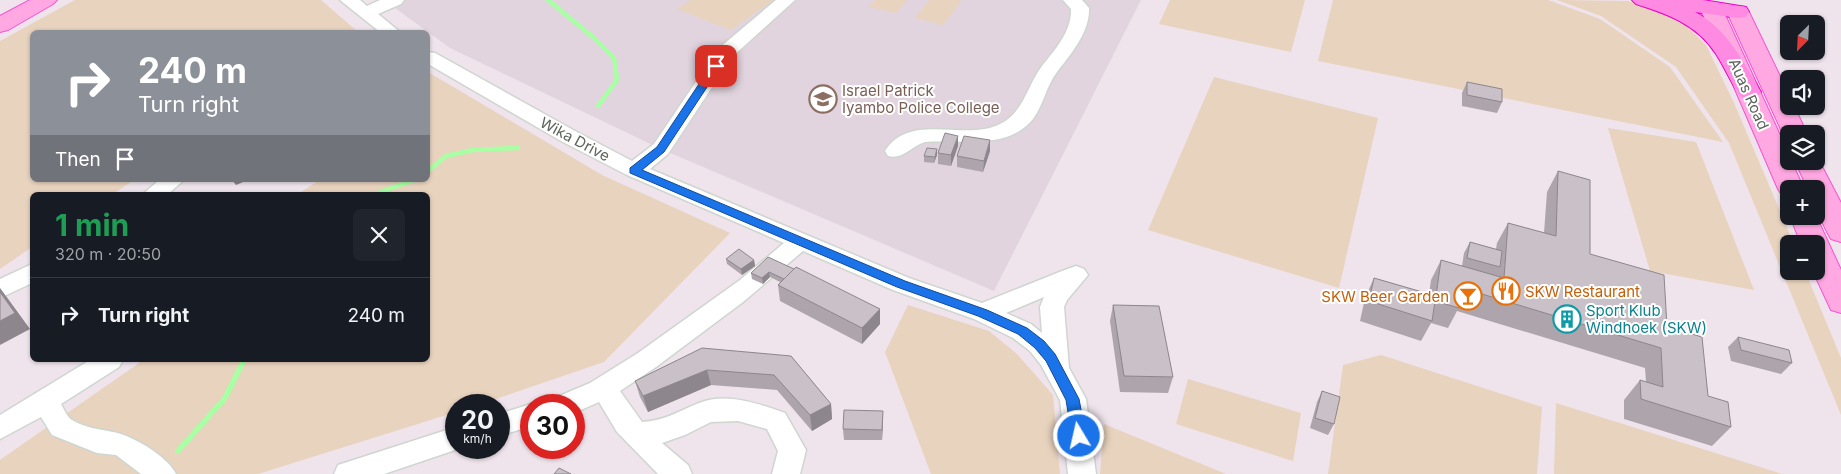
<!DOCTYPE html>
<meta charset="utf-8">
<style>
:root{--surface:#171b24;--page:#20242c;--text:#f1f3f6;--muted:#9ea1a6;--line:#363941}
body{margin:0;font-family:Inter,sans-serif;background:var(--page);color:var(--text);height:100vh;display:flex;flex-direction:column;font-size:19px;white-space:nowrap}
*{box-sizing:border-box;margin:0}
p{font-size:16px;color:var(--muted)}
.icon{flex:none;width:28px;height:28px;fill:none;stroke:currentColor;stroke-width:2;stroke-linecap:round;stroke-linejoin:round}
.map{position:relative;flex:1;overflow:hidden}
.panel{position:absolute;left:30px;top:192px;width:400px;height:170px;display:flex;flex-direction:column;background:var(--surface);border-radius:8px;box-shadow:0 1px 4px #0004}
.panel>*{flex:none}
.top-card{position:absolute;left:30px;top:30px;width:400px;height:152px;border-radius:8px;box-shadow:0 1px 4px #0004;background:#8c9099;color:#fff;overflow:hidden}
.needle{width:32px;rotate:204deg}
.fabs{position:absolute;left:1780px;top:15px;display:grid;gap:10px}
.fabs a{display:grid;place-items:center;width:45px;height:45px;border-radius:8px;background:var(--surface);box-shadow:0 1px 4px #0004;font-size:25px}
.speed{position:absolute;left:445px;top:394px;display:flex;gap:10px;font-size:25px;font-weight:700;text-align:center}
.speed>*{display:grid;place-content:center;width:65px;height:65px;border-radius:50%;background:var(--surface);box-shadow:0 1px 4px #0004;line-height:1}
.speed small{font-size:12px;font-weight:400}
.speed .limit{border:8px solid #d22;background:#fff;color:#111}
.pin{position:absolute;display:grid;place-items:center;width:42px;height:42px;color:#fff;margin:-21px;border-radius:10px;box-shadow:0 2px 8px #0006}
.me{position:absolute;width:55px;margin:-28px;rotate:351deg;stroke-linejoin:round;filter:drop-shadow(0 0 4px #0008)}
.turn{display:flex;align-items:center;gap:18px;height:105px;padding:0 25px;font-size:22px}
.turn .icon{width:65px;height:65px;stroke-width:2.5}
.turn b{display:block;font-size:35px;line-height:42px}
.then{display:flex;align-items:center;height:48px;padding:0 25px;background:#0003;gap:10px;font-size:19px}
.round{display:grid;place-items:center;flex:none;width:52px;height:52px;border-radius:8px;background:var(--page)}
.overview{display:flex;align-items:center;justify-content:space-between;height:85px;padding:0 25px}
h1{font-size:30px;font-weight:700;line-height:38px;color:#1e9e55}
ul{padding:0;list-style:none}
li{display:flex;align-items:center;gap:15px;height:75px;padding:0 25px;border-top:1px solid var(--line)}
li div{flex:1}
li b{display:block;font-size:19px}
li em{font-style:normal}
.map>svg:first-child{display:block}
</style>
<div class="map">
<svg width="1841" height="474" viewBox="0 0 1841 474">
<rect width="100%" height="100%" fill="#efe3ec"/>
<!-- education -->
<path fill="#e1d4de" d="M384 0H1141L994 291 661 149 450 48Z"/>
<!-- green -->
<path fill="#e8d3be" d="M75 0H321L358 32H32V180H134L111 195H32V247L0 269V41Z
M691 0H773L731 30 677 9Z
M875 0H907L896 13 869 7Z
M929 0H962L943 25 915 18Z
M1170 0H1305L1291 52 1159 24Z
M1333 0H1548L1600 19 1670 67 1723 142 1318 61Z
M1557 0 1628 1 1660 9 1686 25 1706 45 1734 103 1794 244H1789V271H1805L1841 358V415L1729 143 1676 67 1601 16Z
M428 72 602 175 730 233 604 362 487 402 478 405H456V412L258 474H0V460L139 363 138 360H428V195H296L320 180H428Z
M1214 77 1378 118 1339 288 1148 230Z
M1608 128 1696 142 1754 290 1650 271Z
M908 305 989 331 1017 354 1053 395 1060 474H931L885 352Z
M1381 355 1542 407 1537 474H1328L1343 365Z
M1188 379 1301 413 1293 461 1176 424Z
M1556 403 1782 474H1554Z
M1104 424 1226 474H1100Z"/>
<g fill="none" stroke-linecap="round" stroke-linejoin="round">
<!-- stream-far1 -->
<path stroke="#a9ffa3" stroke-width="4.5" d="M548 0 594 38 614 58 617 80 598 106
M428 171 446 156 473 150 518 148
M372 195 414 180"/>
<!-- stream -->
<path stroke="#a9ffa3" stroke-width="5.5" d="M178 451 225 398 244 360"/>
<!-- minor casing -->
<g stroke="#cfd6d0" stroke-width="3">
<path id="minor" d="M340 0H360L367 6 380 0H404L401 4 378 14 400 32H380Z
M776 0H795L732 57 668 154 650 169 909 278 982 303 1062 271 1076 266 1084 269 1088 275 1067 300 1064 307 1069 368 1086 399 1096 474H1068L1060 400 1041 365 1030 351 1013 338 974 319 893 290 803 251 743 302 656 367 620 391 642 422C664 421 679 411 699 403 727 392 759 404 785 413L806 450 800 474H772L778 451 767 429 738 421 711 422 685 435 662 443 688 465 692 474H658L617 432 599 402 574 413V405H553L557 397 590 383 638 353 740 280 784 243 627 175 561 141 428 64V52L435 53 575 131 632 161 654 144 718 49ZM1044 297 1040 307 1042 333 1031 324 1006 313Z
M1063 0H1082L1089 8C1090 32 1071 54 1057 72 1046 86 1044 104 1033 119 1007 151 960 139 925 142 911 146 903 160 888 156L885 151C910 111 966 142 1000 124 1024 112 1027 86 1042 66 1055 50 1072 31 1071 9Z
M159 180H184L167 195H142Z
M32 264V283L0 298V279Z
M90 360H123L119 367 61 404C64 409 67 417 72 420 85 428 99 429 113 432 132 435 168 457 176 474H141L116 455 97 453 52 435 41 417 0 439V415Z
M531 404 534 405H531V426L499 436V414Z
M456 427V448H461L384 474H334L338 465Z"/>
</g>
<!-- major casing -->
<g stroke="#f853d4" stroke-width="2">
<path id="major" d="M30 0H57L53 4 8 30 0 32V16Z
M1711 2 1719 3 1722 8 1789 155V161H1791L1804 189H1789V197L1782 195 1778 189 1700 8 1703 3Z
M1738 6 1746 7 1749 12 1789 95V106H1794L1807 134H1789V140L1783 134 1727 12 1730 7Z
M1816 155 1841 203V242L1831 239C1821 222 1816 208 1816 189H1808L1795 161H1816Z
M1790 216H1816L1841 270V313L1831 310 1813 271H1816V244H1801Z"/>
</g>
<!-- highway casing -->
<g stroke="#f200c5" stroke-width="2">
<path id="highway" d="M1632 0H1703L1746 7 1749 12 1746 17 1738 18 1695 12C1727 29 1743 61 1761 92L1757 97 1749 99 1741 97C1731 83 1725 68 1716 54 1697 24 1667 14 1636 4Z"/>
</g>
<!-- minor -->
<use href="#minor" fill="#fff" fill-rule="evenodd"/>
<!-- major -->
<use href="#major" fill="#ffa8e2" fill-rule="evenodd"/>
<!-- highway -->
<use href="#highway" fill="#ff8ae2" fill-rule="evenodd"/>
</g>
<!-- wall -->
<path fill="#aea5ac" d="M1467 82 1502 102 1497 113 1462 106V93Z
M958 146 951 166 938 164V153Z
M937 149V155L934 163 924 162V156Z
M990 151 983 172 957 167V156Z
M1558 171 1590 254 1667 327 1708 396 1731 427 1712 446 1624 419V400L1640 380 1646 382 1645 368 1457 311 1448 328 1431 323 1421 341 1360 321 1365 298 1374 278 1429 294 1431 280 1441 260 1462 266 1464 253 1470 242 1496 249 1497 243 1508 223 1544 233 1547 192Z
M726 259 754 260 755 266 742 275 727 264Z
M794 269 880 309V324L862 344 780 301 778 285 780 282 770 277 763 284 752 279 751 273Z
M1113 305 1173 377 1168 393 1120 392 1110 321Z
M1738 337 1792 363 1781 374 1731 361 1728 347Z
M791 356 831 404 832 419 812 431 777 390 711 385 648 412 640 397 635 381Z
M1322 391 1334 424 1328 435 1310 428 1317 402Z
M883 421 882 440H844L843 429Z"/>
<!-- shaded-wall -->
<path fill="#8d868c" d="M958 136V146L951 166V155Z
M990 140V151L983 172 984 161Z
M937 149V155L934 163 935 157Z
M232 180H248L236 185Z
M754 260 755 266 742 275 741 269Z
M769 272 770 277 763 284 762 278Z
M0 288 3 292 30 329 0 345Z
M880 309V324L862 344V328Z
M707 370 711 385 648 412 643 396Z
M831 404 832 419 812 431 810 415Z
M883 411V421L882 440V430Z"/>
<!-- building -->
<path fill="#cac0c8" stroke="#8d868c" d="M1467 82 1502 89V102L1467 95Z
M945 133 958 136 951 155 938 153Z
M964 136 990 140 984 161 957 156Z
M927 148 937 149 935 157 924 156Z
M1558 171 1590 180V254L1664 275 1667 327 1702 337 1708 396 1728 402 1731 427 1641 399 1640 380 1663 387 1661 348 1462 288 1459 308 1435 301 1432 321 1369 301 1374 278 1436 296 1441 260 1504 278 1508 223 1556 236Z
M1470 242 1502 251 1500 267 1467 258Z
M739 249 754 260 741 269 726 259Z
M768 257 794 269 784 279 769 272 762 278 751 273Z
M796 267 880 309 862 328 778 285Z
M0 292 15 313 0 321Z
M1113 305 1159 306 1173 377 1124 376Z
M1738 337 1789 350 1792 363 1741 350Z
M702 348 791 356 831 404 810 415 774 375 707 370 643 396 635 381Z
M1322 391 1340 397 1334 424 1315 418Z
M844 410 883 411 882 430 843 429Z
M559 468 571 474H554Z"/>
<!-- route -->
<path fill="#1a73e8" stroke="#114b97" d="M713 63 721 66 664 152 642 170 905 281 987 310 1027 328 1044 341 1055 354 1079 399 1086 436 1084 440H1074L1072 436 1066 400 1046 361 1035 348 1018 334 978 316 897 287 630 173V168L657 147Z"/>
<!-- icons -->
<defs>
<g id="university-ring" transform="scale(1.4375)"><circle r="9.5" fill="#fff" stroke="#8d6e63" stroke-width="1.5"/><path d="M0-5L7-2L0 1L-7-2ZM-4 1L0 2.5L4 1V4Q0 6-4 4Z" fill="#8d6e63"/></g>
<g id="restaurant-ring" transform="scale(1.4375)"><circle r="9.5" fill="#fff" stroke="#e8710a" stroke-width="1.5"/><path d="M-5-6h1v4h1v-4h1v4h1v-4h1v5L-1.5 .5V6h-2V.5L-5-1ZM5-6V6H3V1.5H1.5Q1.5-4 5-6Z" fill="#e8710a"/></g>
<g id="bar-ring" transform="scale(1.4375)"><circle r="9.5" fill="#fff" stroke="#e8710a" stroke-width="1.5"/><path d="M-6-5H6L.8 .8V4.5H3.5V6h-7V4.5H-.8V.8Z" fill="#e8710a"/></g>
<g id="building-ring" transform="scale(1.4375)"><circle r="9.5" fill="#fff" stroke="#0f9aa8" stroke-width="1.5"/><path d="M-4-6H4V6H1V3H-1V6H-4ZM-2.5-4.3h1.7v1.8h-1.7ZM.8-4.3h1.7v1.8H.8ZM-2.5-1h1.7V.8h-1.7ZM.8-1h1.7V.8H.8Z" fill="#0f9aa8"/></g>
</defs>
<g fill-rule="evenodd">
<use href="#university-ring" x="823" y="99"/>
<use href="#restaurant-ring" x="1506" y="291"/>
<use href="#bar-ring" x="1468" y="296"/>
<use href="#building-ring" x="1567" y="319"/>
</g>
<g text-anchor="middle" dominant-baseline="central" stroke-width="4" stroke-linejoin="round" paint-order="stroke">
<!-- education labels -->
<g font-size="15" fill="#785e54" stroke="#fff" text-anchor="start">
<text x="842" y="90">Israel Patrick<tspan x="842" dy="17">Iyambo Police College</tspan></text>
</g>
<!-- street labels -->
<g font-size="15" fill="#5b655c" stroke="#fff">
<text transform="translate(1749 94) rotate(66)">Auas Road</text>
<text transform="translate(575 139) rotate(28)">Wika Drive</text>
</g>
<!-- food labels -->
<g font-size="15" fill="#c56008" stroke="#fff" text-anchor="start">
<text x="1525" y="291">SKW Restaurant</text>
<text x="1449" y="296" text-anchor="end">SKW Beer Garden</text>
</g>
<!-- culture labels -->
<g font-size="15" fill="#0d838f" stroke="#fff" text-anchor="start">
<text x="1586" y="310">Sport Klub<tspan x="1586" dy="17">Windhoek (SKW)</tspan></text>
</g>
</g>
</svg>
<div class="fabs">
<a><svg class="needle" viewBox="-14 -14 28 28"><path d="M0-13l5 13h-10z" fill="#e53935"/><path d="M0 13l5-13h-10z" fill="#9ea1a6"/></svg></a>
<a><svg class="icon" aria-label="sound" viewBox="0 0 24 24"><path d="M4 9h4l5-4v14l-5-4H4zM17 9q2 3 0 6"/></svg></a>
<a><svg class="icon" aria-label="layers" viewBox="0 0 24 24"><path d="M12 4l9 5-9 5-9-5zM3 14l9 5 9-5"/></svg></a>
<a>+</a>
<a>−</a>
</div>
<div class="speed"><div>20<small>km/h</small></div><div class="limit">30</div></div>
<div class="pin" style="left:716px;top:66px;background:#d93025"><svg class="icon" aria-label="arrive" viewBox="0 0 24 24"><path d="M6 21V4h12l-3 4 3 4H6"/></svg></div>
<svg class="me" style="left:1079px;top:436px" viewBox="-20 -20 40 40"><circle r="17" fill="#1a73e8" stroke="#fff" stroke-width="3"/><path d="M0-11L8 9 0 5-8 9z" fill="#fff"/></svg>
<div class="top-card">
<div class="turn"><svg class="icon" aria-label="right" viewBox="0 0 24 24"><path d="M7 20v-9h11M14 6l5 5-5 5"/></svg><div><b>240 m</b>Turn right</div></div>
<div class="then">Then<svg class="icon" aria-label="arrive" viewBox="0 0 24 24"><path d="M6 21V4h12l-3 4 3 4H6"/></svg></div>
</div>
<section class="panel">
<div class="overview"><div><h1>1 min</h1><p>320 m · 20:50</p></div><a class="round"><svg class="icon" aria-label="close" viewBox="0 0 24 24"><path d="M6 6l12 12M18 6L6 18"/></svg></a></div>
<ul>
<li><svg class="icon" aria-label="right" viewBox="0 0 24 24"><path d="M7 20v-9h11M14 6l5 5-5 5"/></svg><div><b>Turn right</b></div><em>240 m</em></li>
</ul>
</section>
</div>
